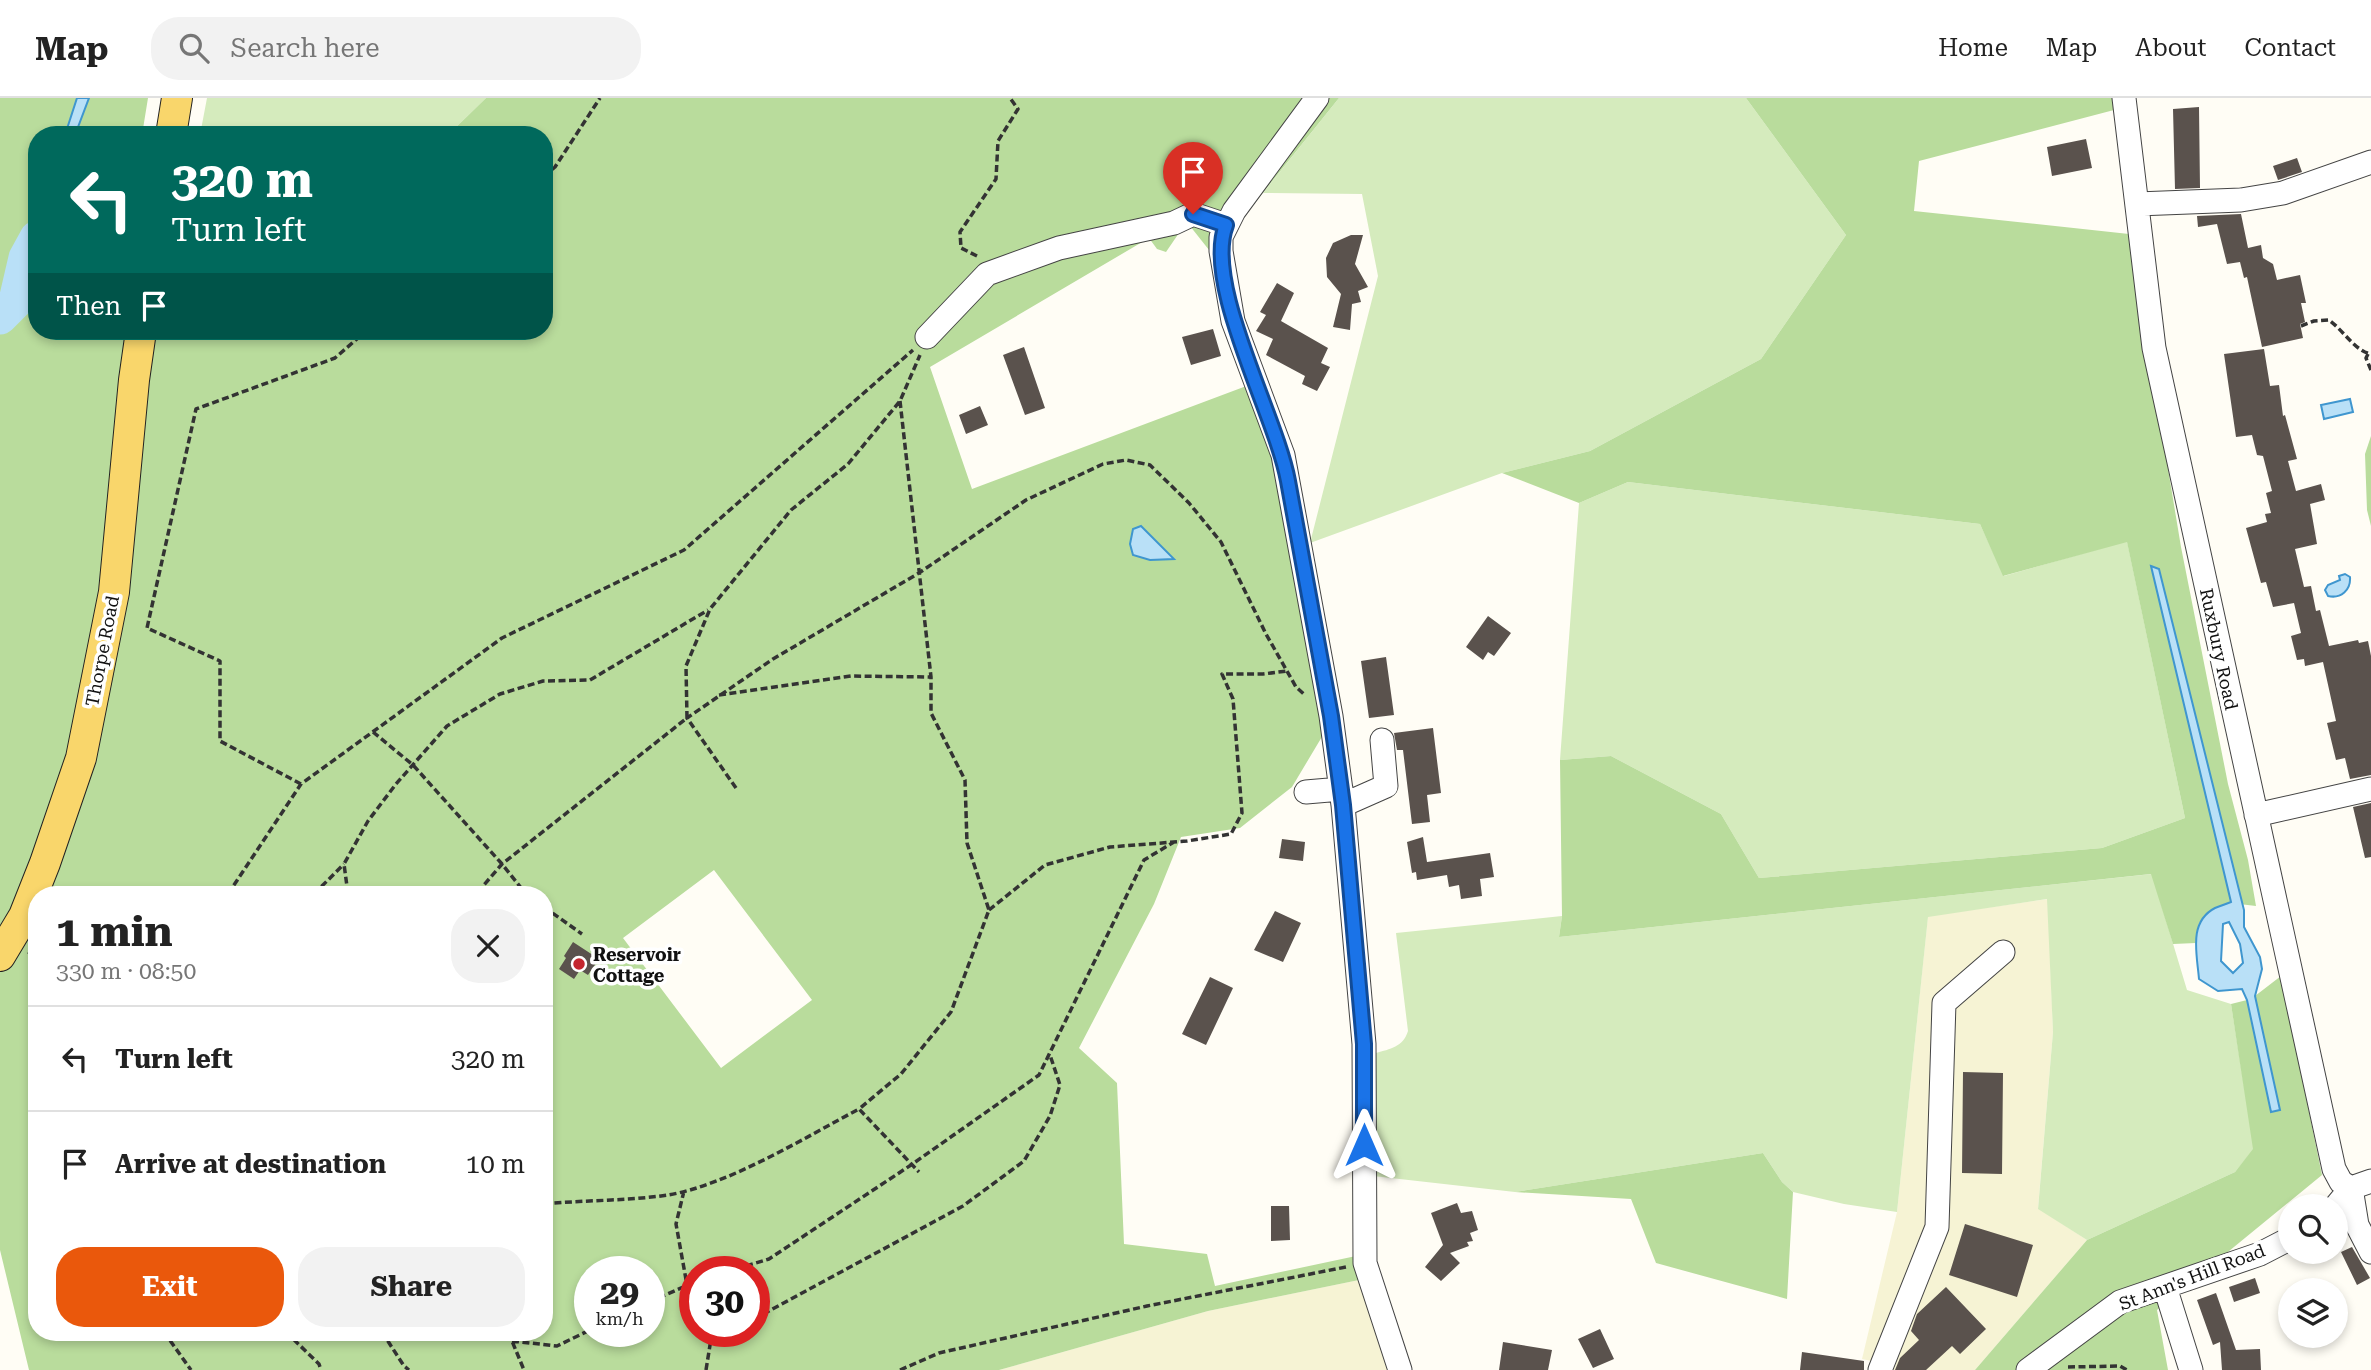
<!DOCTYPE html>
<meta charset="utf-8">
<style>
:root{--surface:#fff;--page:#f2f2f2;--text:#222;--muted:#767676;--line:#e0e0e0;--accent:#ea580c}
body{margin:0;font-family:"Roboto Serif",serif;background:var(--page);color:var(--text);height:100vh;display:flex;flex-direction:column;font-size:26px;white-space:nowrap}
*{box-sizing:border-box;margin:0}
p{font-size:23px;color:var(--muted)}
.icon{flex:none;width:38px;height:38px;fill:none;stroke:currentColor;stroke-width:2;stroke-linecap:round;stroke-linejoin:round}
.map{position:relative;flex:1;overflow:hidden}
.side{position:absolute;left:28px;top:788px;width:525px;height:455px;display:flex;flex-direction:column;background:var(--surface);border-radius:28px;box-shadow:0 4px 10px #0003}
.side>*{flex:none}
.hud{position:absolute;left:28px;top:28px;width:525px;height:214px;border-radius:28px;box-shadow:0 4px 10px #0003;background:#00695c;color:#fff;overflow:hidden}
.controls{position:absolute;left:2278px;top:1096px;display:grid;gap:14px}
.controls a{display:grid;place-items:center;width:70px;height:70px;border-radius:50%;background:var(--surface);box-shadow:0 4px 10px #0003;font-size:35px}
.speed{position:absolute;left:574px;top:1158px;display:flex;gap:14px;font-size:35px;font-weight:700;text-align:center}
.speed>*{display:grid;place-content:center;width:91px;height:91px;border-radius:50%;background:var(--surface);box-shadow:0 4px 10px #0003;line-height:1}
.speed small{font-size:18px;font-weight:400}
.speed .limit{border:10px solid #d22;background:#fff;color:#111}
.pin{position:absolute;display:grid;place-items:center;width:60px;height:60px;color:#fff;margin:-72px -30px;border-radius:50% 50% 50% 0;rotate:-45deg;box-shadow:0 0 7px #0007}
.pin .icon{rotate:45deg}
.me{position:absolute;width:77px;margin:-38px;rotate:0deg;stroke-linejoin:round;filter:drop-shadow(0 0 5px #0008)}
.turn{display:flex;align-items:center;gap:24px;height:147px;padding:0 28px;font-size:32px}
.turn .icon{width:91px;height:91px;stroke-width:2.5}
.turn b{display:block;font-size:49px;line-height:60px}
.then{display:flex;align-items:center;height:66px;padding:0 28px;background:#0003;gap:14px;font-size:26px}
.round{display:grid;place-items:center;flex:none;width:74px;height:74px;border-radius:28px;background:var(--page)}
.overview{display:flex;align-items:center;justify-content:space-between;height:119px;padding:0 28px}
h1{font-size:42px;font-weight:700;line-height:52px}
.primary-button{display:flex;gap:14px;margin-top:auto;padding:14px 28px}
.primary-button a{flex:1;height:80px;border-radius:28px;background:var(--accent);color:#fff;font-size:28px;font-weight:700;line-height:80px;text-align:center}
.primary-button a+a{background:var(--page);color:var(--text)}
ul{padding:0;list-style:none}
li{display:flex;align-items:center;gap:21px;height:105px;padding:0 28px;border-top:2px solid var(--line)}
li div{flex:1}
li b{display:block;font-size:26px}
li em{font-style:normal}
header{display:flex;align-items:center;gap:42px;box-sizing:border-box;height:98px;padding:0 35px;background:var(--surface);border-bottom:2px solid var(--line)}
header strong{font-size:33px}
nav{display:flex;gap:38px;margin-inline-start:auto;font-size:24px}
.search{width:490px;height:63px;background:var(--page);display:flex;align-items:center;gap:18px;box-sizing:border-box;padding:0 24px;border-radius:28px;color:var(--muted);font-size:26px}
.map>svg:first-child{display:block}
</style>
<header>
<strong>Map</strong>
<div class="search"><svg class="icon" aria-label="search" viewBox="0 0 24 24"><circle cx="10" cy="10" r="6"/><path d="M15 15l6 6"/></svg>Search here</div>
<nav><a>Home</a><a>Map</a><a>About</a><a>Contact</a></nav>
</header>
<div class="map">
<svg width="2371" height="1272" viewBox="0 0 2371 1272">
<rect width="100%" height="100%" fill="#fffdf5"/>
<!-- farmland -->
<path fill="#f6f3d4" d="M2048 801 2053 934 2038 1110 2087 1142 1975 1272H1874L1876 1264 1862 1261 1897 1114 1928 818Z
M1359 1182 1393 1272H999L1208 1213Z"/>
<!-- green -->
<path fill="#d5ebbd" d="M207 0H486L448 37H200Z
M1339 0H1746L1846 137 1761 261 1590 353 1502 375 1310 445 1378 178 1362 96 1263 95Z
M1628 384 1980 426 2004 478 2127 443 2185 720 2102 750 1759 780 1721 716 1611 658 1560 662 1579 405Z
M2152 776 2187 892 2231 906 2254 1051 2235 1074 2087 1142 2038 1111 2053 934 2047 801 1928 819 1897 1114 1844 1106 1793 1094 1782 1084 1763 1055 1515 1094 1373 1078 1376 955C1390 951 1403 949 1408 933L1396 835 1562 818 1559 839Z"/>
<!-- forest -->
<path fill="#b9dc9c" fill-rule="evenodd" d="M0 0H148L142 37H37V233H544V37H448L486 0H1339L1213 157 1190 128 1179 135 1166 154 1157 151 1149 140 930 269 972 391 1249 287 1275 358 1326 632 1292 689 1240 730 1181 739 1154 806 1079 950 1117 985 1124 1146 1207 1156 1215 1188 1356 1158 1359 1182 1208 1213 999 1272H29L0 1152ZM972 174 989 190 935 247 919 231ZM714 772 812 902 721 970 623 840ZM37 796H544V1234H37ZM590 1174H649V1234H590ZM695 1174H754V1234H695Z
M1746 0H2112L2114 12 1919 63 1914 113 2129 136 2181 449 2228 686 2248 762 2256 808 2231 805 2199 825 2196 845 2173 846 2151 776 1559 839 1562 818 1560 662 1611 658 1721 716 1759 780 2102 750 2185 720 2127 444 2003 478 1980 426 1628 384 1579 405 1502 375 1590 353 1761 261 1846 137Z
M2371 338V428L2367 412 2365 356Z
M2281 878 2322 1077 2157 1212 2168 1272H1975L2087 1142 2235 1074 2253 1051 2231 906 2247 902 2271 1013 2280 1012 2255 898Z
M1763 1055 1782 1084 1793 1094 1787 1201 1656 1165 1631 1101 1515 1094Z"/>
<!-- water -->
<path fill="#b9e0f7" stroke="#3f96cf" stroke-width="2" fill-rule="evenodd" d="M77 0H89L75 37H65Z
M37 131V152L26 181 15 177 29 141Z
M2350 301 2353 314 2324 321 2321 307Z
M1141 428 1174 461 1150 462 1133 457 1130 446 1133 431Z
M2151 468 2159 471 2244 812V829L2260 859 2262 871 2255 898 2280 1012 2271 1014 2247 902 2242 891 2218 893 2199 881C2197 856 2188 824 2215 810 2220 808 2226 806 2231 804ZM2229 824 2240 846 2243 865 2233 875 2221 863 2223 826Z
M2345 476 2350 479C2351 492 2341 501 2328 498L2325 492 2328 487 2340 482 2339 478Z"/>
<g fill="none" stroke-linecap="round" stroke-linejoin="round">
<!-- river -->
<path stroke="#b9e0f7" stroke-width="35" d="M0 219 16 203 26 160 37 140"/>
</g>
<!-- building -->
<path fill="#5a524d" d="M2199 9 2200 90 2175 91 2173 11Z
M2086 41 2092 70 2052 78 2047 49Z
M2297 60 2302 74 2278 82 2273 68Z
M2241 116 2248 150 2261 147 2263 160 2273 166 2277 182 2300 177 2306 205H2301L2305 224 2300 226 2303 240 2262 249 2247 179 2244 180 2240 164 2227 166 2217 126 2198 129 2197 118Z
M1351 137H1363L1355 166 1368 189 1358 193 1361 204 1352 206 1350 232 1333 229 1341 196 1327 179 1326 160 1333 145Z
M1277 185 1294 195 1281 223 1328 250 1321 265 1330 269 1317 293 1302 286 1305 278 1266 257 1273 241 1256 233 1266 217 1260 214Z
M1213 231 1221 258 1191 267 1182 239Z
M1024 249 1045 310 1025 317 1003 257Z
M2264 251 2270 288 2279 287 2283 318 2285 317 2297 361 2288 363 2296 393 2321 386 2325 402 2310 406 2317 446 2295 451 2304 489 2311 488 2316 513 2320 512 2329 548 2358 542 2359 545 2368 543 2371 558V677L2350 681 2345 660 2336 662 2327 625 2336 623 2323 564 2305 568 2304 561 2297 562 2291 538 2301 535 2294 505 2273 509 2266 484 2261 485 2246 430 2267 424 2265 416 2271 415 2266 395 2272 393 2263 358 2257 357 2252 337 2236 339 2224 256Z
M980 308 988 327 966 336 959 317Z
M1488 518 1511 535 1494 558 1488 554 1483 562 1466 549Z
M1386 559 1394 617 1369 620 1361 563Z
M1433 630 1441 695 1427 697 1430 724 1412 726 1403 652H1397L1394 635Z
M2371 705V759L2365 760 2353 709Z
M1423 739 1427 764 1490 755 1494 779 1480 781 1482 798 1461 801 1459 787 1449 789 1447 777 1417 782 1416 774 1412 775 1407 744Z
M1282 741 1305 744 1303 763 1279 760Z
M1275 813 1301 825 1283 864 1254 852Z
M573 844 599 861 588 877 580 872 574 881 559 871 566 860 564 858Z
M1210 879 1233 890 1206 947 1182 936Z
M1963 974 2003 975 2002 1076 1962 1075Z
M1457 1105 1461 1115 1472 1113 1478 1132 1470 1135 1473 1143 1467 1144 1469 1148 1450 1155 1460 1165 1441 1183 1425 1169 1443 1147 1431 1115Z
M1271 1108H1289L1290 1142 1271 1143Z
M1965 1126 2033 1147 2017 1199 1949 1177Z
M2352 1149 2370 1180 2357 1187 2341 1154Z
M2255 1180 2260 1195 2234 1204 2229 1189Z
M1946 1189 1986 1231 1960 1256 1952 1248 1926 1272H1895L1900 1260 1919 1242 1911 1233 1917 1216Z
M2216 1195 2236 1252 2260 1251 2261 1272H2222L2220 1244 2213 1247 2197 1202Z
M1600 1231 1614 1261 1593 1270 1578 1241Z
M1503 1244 1552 1252 1548 1272H1499Z
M1802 1254 1864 1263V1272H1800Z"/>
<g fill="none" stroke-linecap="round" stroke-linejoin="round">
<!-- minor casing -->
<g stroke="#444" stroke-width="25">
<path id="minor" d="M1317 0 1234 113 1221 139V153L1233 223 1283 357 1331 618 1343 707 1364 946 1365 1165 1400 1272
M2124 0 2154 250 2334 1071 2341 1084 2351 1090
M2137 106 2241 102 2283 95 2371 64
M927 239 987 176 1059 150 1174 125 1193 116 1226 127
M1306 694 1341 691
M1343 707 1386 688 1382 642
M2256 717 2371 691
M2351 1090 2357 1127 2371 1154
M2336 1108 2351 1090 2371 1083
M2165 1189 2191 1272
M1880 1272 1937 1129 1944 905 2003 854
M2028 1272 2120 1204 2260 1156 2291 1140"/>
</g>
<!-- major casing -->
<g stroke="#222" stroke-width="32">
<path id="major" d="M171 37 177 0
M0 858 24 818 45 765 81 660 114 494 134 282 141 233"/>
</g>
<!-- path -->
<path stroke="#333" stroke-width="3.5" stroke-dasharray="7 3.5" stroke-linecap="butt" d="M544 78 555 69 600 0
M977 158 961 150 960 134 996 81 998 43 1018 11 1010 0
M2301 228 2314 223 2329 222C2344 233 2355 253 2371 256
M2368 256 2366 260 2371 272
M900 303 931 579V615L965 682 967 745 989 812 951 914 901 976 859 1011 919 1074
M719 597 851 578 931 579
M373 634 413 667 502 766 526 796
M301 686 220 643V563L147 530 196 311 335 260 366 233
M736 690 687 620 773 561 919 475 1026 402 1103 366 1126 362 1150 367 1189 405 1221 444 1266 536 1296 589 1305 597
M228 796 301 686 502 540 684 452 913 252
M314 796 344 766
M348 796 344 766 368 723 396 686 447 628 500 596 543 583 590 582 708 512
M481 796 483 788 502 766 687 620 686 568 710 511 791 412 848 366 900 303 920 257
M544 809 582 836
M989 812 1045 767 1110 749 1187 743 1231 736 1242 715 1233 601 1222 576H1263L1287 573
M28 854 37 858
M684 1093 676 1126 687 1187 695 1204
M544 1106C585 1102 627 1103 668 1097 728 1087 804 1040 859 1011
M726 1174 769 1161 911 1067 1039 977 1144 762 1174 744
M649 1204 695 1184
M754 1221 963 1108 1024 1063 1050 1018 1060 987 1050 957
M164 1234 191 1272
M286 1234 319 1266 321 1272
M382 1234 404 1268 409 1272
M513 1234 512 1243 524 1272
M512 1243 557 1248 590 1232
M2068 1269 2120 1268 2127 1272
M706 1272 711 1241 727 1234
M900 1272 939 1255 1147 1208 1346 1169"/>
<!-- minor -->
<use href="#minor" stroke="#fff" stroke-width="23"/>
<!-- major -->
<use href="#major" stroke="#f9d66b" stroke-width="30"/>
</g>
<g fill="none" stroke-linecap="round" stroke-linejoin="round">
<!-- route casing -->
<g stroke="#114b97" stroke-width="18">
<path id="route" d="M1193 116 1226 127C1203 187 1276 317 1288 383L1331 618 1343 707 1364 946V1047"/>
</g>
<!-- route -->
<use href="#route" stroke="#1a73e8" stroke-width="12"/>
</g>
<!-- markers -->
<circle fill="#c4262e" stroke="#fff" stroke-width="2.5" cx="579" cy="866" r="7"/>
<g text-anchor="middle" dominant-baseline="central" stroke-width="7" stroke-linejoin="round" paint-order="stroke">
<!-- street labels -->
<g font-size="18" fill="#111" stroke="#fff">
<text transform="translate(2219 551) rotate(78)">Ruxbury Road</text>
<text transform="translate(102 553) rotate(-79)">Thorpe Road</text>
<text transform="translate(2192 1179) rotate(-21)">St Ann's Hill Road</text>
</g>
<!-- poi labels -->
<g font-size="18" font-weight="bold" fill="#111" stroke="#fff" text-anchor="start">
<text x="593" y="856">Reservoir<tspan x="593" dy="21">Cottage</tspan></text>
</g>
</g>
</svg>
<div class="controls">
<a><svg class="icon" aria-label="search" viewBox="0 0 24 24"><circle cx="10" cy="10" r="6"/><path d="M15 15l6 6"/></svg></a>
<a><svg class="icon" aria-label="layers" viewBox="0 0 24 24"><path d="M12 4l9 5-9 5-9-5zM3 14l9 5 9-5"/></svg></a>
</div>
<div class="speed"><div>29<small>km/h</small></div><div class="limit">30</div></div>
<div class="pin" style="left:1193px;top:116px;background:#d93025"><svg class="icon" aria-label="arrive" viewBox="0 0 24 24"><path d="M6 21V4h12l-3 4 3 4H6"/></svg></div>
<svg class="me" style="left:1364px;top:1047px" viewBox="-20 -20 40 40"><path d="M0-17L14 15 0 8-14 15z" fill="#1a73e8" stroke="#fff" stroke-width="4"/></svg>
<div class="hud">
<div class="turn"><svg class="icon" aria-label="left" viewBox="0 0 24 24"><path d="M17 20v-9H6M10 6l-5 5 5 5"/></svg><div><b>320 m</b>Turn left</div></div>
<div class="then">Then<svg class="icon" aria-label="arrive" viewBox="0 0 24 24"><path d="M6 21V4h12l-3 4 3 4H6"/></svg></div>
</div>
<section class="side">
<div class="overview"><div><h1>1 min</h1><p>330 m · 08:50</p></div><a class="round"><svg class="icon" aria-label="close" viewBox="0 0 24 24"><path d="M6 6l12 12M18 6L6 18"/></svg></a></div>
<ul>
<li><svg class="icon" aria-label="left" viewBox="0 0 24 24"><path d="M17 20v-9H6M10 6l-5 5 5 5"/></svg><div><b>Turn left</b></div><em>320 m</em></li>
<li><svg class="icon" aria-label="arrive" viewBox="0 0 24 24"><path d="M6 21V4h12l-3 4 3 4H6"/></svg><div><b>Arrive at destination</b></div><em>10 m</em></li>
</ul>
<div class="primary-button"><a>Exit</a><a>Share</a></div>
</section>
</div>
